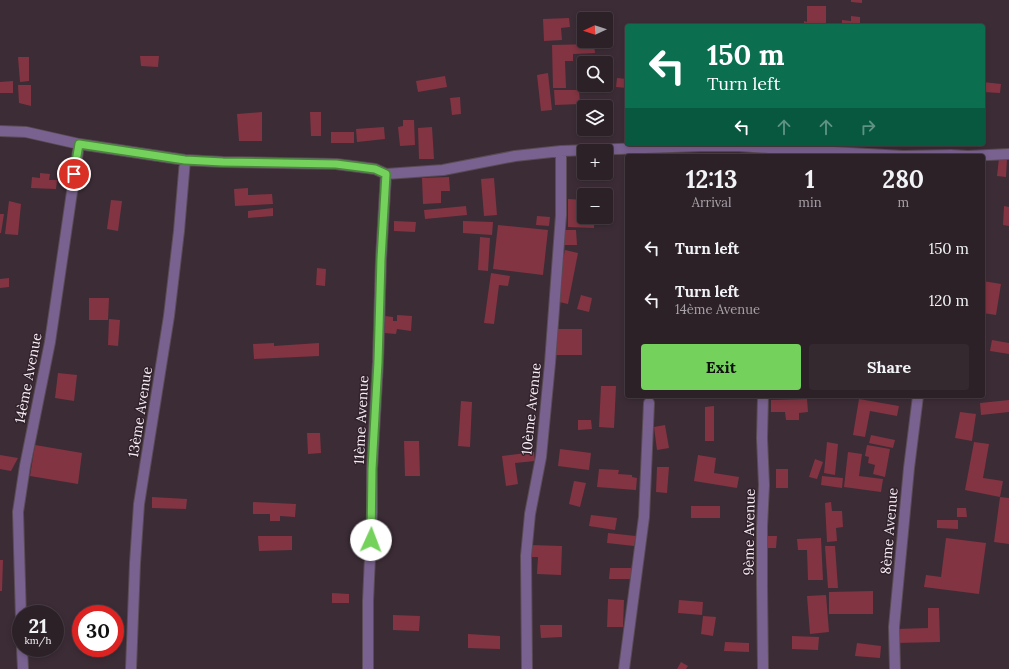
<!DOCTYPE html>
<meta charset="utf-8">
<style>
:root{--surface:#2d2128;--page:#352930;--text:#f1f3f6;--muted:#a7a3a8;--line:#483e45;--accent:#74d25c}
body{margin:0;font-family:Lora,serif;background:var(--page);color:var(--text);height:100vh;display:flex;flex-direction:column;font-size:15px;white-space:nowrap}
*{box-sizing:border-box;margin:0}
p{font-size:13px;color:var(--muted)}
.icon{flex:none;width:22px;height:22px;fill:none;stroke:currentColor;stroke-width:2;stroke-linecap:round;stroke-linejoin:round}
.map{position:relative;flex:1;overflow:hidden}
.sheet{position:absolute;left:625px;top:154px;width:360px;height:244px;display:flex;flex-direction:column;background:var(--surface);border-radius:4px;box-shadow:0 2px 6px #0003,0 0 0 1px var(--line)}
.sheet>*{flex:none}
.guide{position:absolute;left:625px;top:24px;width:360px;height:122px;border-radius:4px;box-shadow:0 2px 6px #0003,0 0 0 1px var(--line);background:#0b6e4f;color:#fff;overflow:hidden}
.needle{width:26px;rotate:267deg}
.fabs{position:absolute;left:577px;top:12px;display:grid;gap:8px}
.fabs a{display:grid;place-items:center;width:36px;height:36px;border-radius:4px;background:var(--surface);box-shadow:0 2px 6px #0003,0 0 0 1px var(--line);font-size:20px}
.speed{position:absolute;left:12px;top:605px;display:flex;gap:8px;font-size:20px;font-weight:700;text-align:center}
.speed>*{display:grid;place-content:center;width:52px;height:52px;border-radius:50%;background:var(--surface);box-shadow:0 2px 6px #0003,0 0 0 1px var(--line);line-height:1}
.speed small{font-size:10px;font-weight:400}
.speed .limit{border:6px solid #d22;background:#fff;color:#111}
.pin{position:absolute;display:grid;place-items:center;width:34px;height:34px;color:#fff;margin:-17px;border:2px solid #fff;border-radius:50%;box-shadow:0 1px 4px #0007}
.me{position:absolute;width:44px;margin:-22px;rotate:2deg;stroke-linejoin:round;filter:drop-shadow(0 0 3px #0008)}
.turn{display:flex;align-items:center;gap:14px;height:84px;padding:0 16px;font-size:18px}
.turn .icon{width:52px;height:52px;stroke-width:2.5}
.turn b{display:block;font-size:28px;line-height:34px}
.lanes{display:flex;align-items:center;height:38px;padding:0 16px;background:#0003;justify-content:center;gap:20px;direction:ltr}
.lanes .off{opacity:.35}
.eta{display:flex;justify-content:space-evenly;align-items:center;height:68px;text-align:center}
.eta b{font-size:24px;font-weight:700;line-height:28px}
.action{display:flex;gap:8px;margin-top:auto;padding:8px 16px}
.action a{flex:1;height:46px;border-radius:4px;background:var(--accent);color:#111;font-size:16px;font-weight:700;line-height:46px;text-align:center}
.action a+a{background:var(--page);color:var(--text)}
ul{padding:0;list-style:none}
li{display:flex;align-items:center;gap:12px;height:52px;padding:0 16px}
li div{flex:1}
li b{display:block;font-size:15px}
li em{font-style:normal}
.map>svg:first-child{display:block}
</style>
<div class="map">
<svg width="1009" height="669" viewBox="0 0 1009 669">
<rect width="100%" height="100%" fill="#3c2c36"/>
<!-- building -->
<path fill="#823442" d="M851 0H862V3L851 2Z
M807 6H826V26H804V21L807 22Z
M851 16 860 17V26H842V20L851 21Z
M569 18 570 27 561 28 562 40 544 41 543 19Z
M606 23H607L608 35H606Z
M594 44 595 53 573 54V61H565L566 88H553L552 45Z
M140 56H159L158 67 141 66Z
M18 57H29V81L20 82Z
M548 73 552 110 541 111 537 75Z
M445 76 447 87 418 92 416 81Z
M617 78 627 79V88L616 87Z
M13 81V93H0V82Z
M983 82 1001 84 1000 93 983 92Z
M18 85H31V106L19 103Z
M554 90H579L580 104 555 105Z
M460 97 461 114 452 115 450 98Z
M262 112V141H239L237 114Z
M310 112H321V136H311Z
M403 120H414L415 145 400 146 398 127 403 126Z
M384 127 385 139 357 142 356 129Z
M432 127 434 159H419L418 128Z
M331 132H354V143H331Z
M999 158H1007L1006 177 997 176Z
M40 173 50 174 49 180H57L56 189 31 188 32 177 40 178Z
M449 177 450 191H441V203L423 204 422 178Z
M494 178 497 215 484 216 481 179Z
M248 188V195L272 194 273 204 235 206 234 189Z
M568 199 584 200V217H594V228L568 227Z
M111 200 122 201 118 231 107 229Z
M9 201 21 204 18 235 5 234Z
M466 206 467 215 425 219 424 210Z
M1004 206 1009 207V226L1003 225Z
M273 208V216L248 218V211Z
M0 214H4L1 233H0Z
M537 216 550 217 549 226 536 225Z
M394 221 416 222 415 232 394 231Z
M463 221 493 222 492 235 463 233Z
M498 225 548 230 543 275 493 269Z
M562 230H576L577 245H562Z
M480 237 490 238 488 271 478 270Z
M565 250 578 253 568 304 555 301Z
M317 268 326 269 325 286 316 285Z
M491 273 510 276 508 286 499 285 494 324 484 323Z
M9 278V287L0 288V279Z
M983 281 1001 284 996 315 983 313Z
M581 295 592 298 589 312 577 309Z
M89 298H109L108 320H89Z
M397 315 412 316 411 331 397 329 396 334 384 333 385 316 393 317V321H397Z
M109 319 120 320 118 346 108 345Z
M553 329H582V355H554Z
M992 340 1009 343V354L990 351Z
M274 343V346L319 343V356L254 359 253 344Z
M58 373 77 375 74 401 55 398Z
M601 386H616L614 428 599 427Z
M807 399 808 412 799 413V420H786L785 412H771V400Z
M859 399 899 406 897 416 870 411 865 437 853 435Z
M1009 400V412L981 415 980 403Z
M461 401 472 402 470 447 458 446Z
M714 406V441H705V407Z
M960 412 976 414 972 441 955 438Z
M578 420H591L592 429 578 430Z
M665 425 669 448 657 450 654 427Z
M307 433H320L321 453 308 454Z
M871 435 895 440 893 448 869 443Z
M404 441H419L420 476H405Z
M827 442 838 444 835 475 824 473Z
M974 442 989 444 983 478 1003 481 1000 497 965 490Z
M35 445 82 453 78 484 30 476Z
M867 445 890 449 885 477 873 474 875 465 868 463 869 457 865 456Z
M560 449 591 453 589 470 558 466Z
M534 452 535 461 515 463 518 484 506 486 502 456Z
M848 452 862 454 859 476 883 479 881 492 844 487Z
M0 455 18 458 11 471 0 469Z
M698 455 716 458 714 473 739 477 737 488 694 481Z
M815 459 823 462 817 479 809 477Z
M657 467H669L667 493 656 492Z
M599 469 619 470 618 474 632 475V477L637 478 636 490 597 487Z
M776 469H788V488H776Z
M822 476 843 478 842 488 821 485Z
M574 481 586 483 580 507 569 504Z
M152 497 187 499 186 509 152 508Z
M1000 497 1009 498V544L994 542Z
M253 502 296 504 295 517 280 516V521H270V514H253Z
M831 502 832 511H842L843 527 836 528 837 541 827 542 825 503Z
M691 506H720V518H691Z
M957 508H966L967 517H957Z
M591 515 617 518 615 530 589 526Z
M937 520H958V529L937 528Z
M608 533 636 536 634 546 607 543Z
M258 536H292V550L259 551Z
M767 536H777L776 548H766Z
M821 538 823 580H808L807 550H798L797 539Z
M946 538 986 543 979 594 924 587 926 575 941 577Z
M531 545 562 546 561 575 537 574 538 557H531Z
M825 546H835L838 588H828Z
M0 560H3L2 591H0Z
M610 568H631V579H609Z
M873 591V614H829V592Z
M332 593 349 594V603H332Z
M826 595 829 632 810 634 807 596Z
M608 599 624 600 623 627H607Z
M679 600 703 602 702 615 678 613Z
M928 608H939L940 642 897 643 896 629 928 628Z
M393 615 420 616 419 631 393 630Z
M703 616 716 617 713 636 701 634Z
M540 625H562V637L541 638Z
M468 634 500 636V649L468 648Z
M792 636 819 637 818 650 792 649Z
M725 642 749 643V652L724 651Z
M857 643 881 646 880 658 855 656Z
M681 662 688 666 686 669H677Z"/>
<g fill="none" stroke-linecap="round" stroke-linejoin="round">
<!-- minor casing -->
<g stroke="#5a4b55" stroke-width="12">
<path id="minor" d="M0 131 26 132 79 144 185 160 223 162 336 164 375 169 386 174 443 170 515 156 561 151 701 146H739L799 150 903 156 951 155 968 156 1009 154
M763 396 762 438 764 485 762 527V585L763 669
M21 619 18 512 25 466 50 342 79 144
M22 648 23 669
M131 669 135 563 139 504 169 316 179 231 185 160
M368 669V601L372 512V469L378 362 381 259 386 174
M527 669 526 556 530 514 541 457 550 363 561 215V151
M624 669 644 517 649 403
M895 669 894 627 909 468 918 396"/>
</g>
<!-- minor -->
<use href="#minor" stroke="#7a6290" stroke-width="10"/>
</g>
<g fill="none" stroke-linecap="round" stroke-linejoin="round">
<!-- route casing -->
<g stroke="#4b883c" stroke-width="10">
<path id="route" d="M74 174 79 144 185 160 223 162 336 164 375 169 386 174 381 259 378 362 372 469 371 540"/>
</g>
<!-- route -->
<use href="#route" stroke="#74d25c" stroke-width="7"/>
</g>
<g text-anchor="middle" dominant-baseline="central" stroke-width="3" stroke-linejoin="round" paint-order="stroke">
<!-- street labels -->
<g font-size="14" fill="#f9eef5" stroke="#31222c">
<text transform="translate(28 378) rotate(-79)">14ème Avenue</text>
<text transform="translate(531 409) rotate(-84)">10ème Avenue</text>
<text transform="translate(140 412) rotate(-81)">13ème Avenue</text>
<text transform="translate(361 420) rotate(-87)">11ème Avenue</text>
<text transform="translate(889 531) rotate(-85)">8ème Avenue</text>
<text transform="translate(749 532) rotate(-89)">9ème Avenue</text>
</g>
</g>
</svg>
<div class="fabs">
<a><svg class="needle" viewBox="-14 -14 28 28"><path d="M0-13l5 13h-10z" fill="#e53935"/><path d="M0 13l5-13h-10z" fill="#a7a3a8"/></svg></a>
<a><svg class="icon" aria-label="search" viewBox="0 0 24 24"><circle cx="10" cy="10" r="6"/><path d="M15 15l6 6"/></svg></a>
<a><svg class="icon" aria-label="layers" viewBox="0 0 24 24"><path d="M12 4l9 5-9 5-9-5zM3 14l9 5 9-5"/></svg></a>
<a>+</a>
<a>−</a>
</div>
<div class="speed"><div>21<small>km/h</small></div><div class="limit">30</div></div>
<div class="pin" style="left:74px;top:174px;background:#d93025"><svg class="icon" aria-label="arrive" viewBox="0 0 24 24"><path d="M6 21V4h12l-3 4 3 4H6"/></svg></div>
<svg class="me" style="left:371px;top:540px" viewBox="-20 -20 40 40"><circle r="19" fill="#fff"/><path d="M0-13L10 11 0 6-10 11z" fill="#74d25c"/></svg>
<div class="guide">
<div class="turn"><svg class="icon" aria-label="left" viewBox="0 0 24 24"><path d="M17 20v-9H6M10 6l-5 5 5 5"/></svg><div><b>150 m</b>Turn left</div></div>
<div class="lanes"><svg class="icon" aria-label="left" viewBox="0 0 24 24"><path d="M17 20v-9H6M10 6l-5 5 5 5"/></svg><svg class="icon off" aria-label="ahead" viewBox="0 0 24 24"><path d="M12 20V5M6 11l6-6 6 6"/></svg><svg class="icon off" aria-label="ahead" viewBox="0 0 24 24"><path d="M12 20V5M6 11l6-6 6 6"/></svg><svg class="icon off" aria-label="right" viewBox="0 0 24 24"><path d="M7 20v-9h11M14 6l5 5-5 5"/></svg></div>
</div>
<section class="sheet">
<div class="eta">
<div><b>12:13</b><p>Arrival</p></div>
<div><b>1</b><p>min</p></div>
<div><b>280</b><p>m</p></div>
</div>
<ul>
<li><svg class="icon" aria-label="left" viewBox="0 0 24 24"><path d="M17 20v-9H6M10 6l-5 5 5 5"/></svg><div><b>Turn left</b></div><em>150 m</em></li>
<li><svg class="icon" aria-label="left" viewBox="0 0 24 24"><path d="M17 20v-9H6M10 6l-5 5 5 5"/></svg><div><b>Turn left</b><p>14ème Avenue</p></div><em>120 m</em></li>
</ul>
<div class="action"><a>Exit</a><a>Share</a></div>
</section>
</div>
